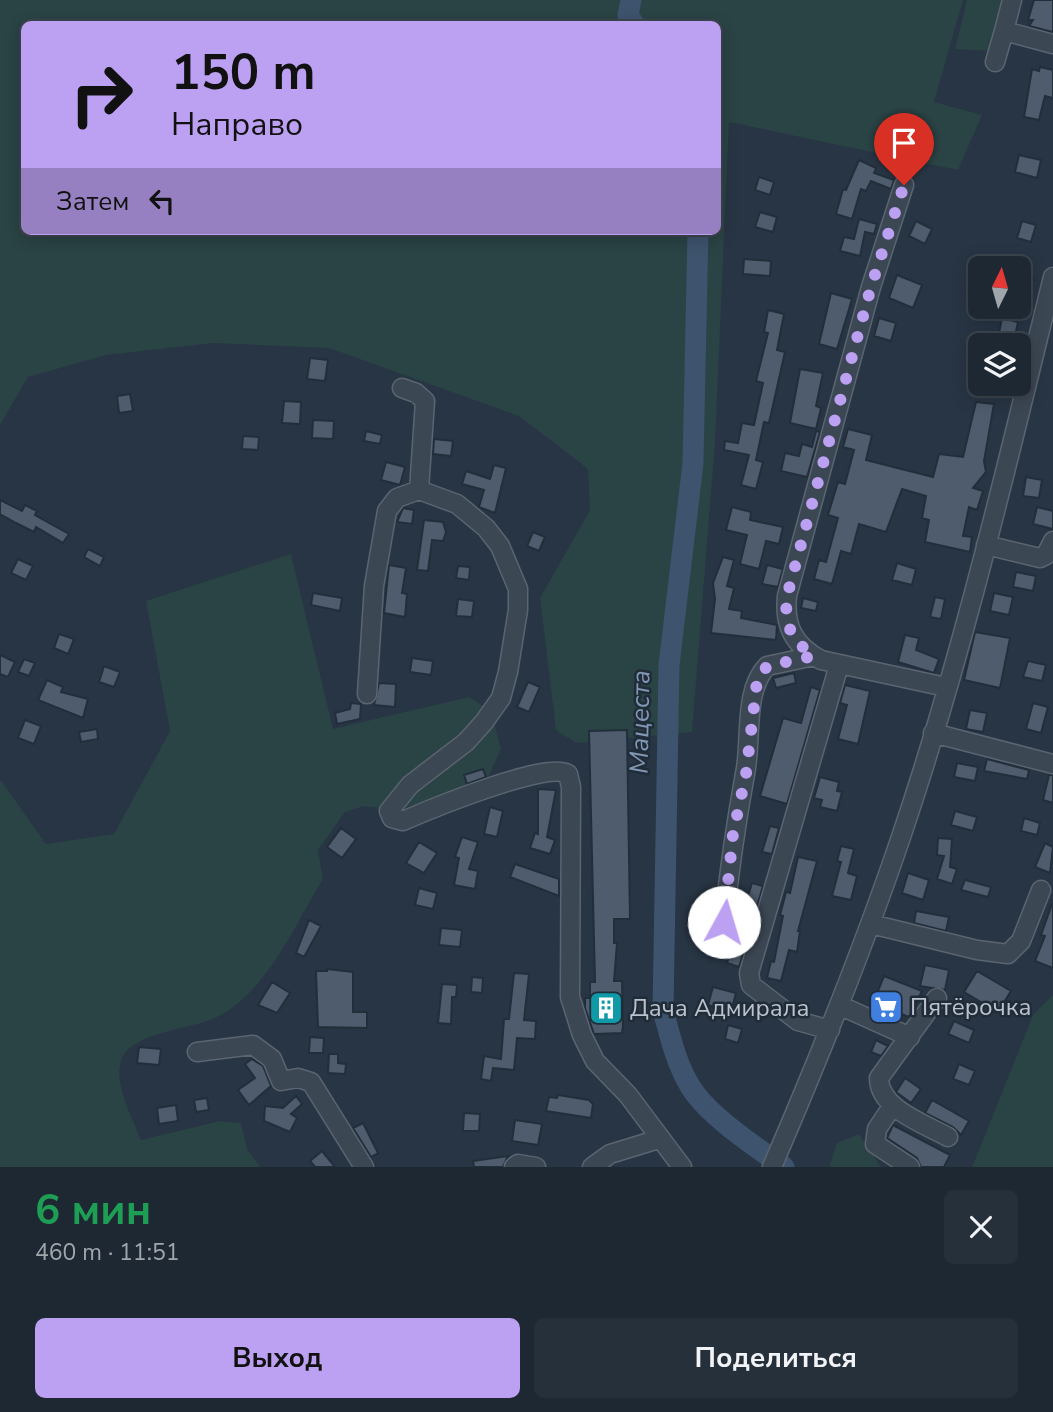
<!DOCTYPE html>
<html lang="ru">
<meta charset="utf-8">
<style>
:root{--surface:#1e2833;--page:#26303b;--text:#f1f3f6;--muted:#a1a6ac;--line:#3c444e;--accent:#bca0f2}
body{margin:0;font-family:"Nunito Sans",sans-serif;background:var(--page);color:var(--text);height:100vh;display:flex;flex-direction:column;font-size:26px;white-space:nowrap}
*{box-sizing:border-box;margin:0}
p{font-size:23px;color:var(--muted)}
.icon{flex:none;width:38px;height:38px;fill:none;stroke:currentColor;stroke-width:2;stroke-linecap:round;stroke-linejoin:round}
.map{position:relative;height:1167px;overflow:hidden}
.drawer{display:flex;flex-direction:column;background:var(--surface);flex:1}
.drawer>*{flex:none}
.hud{position:absolute;left:21px;top:21px;width:700px;height:214px;border-radius:10px;box-shadow:0 4px 18px #0003,0 0 0 2px var(--line);background:#bca0f2;color:#111;overflow:hidden}
.needle{width:46px;rotate:5deg}
.fabs{position:absolute;left:968px;top:256px;display:grid;gap:14px}
.fabs a{display:grid;place-items:center;width:63px;height:63px;border-radius:10px;background:var(--surface);box-shadow:0 4px 18px #0003,0 0 0 2px var(--line);font-size:35px}
.pin{position:absolute;display:grid;place-items:center;width:60px;height:60px;color:#fff;margin:-72px -30px;border-radius:50% 50% 50% 0;rotate:-45deg;box-shadow:0 0 7px #0007}
.pin .icon{rotate:45deg}
.me{position:absolute;width:77px;margin:-38px;rotate:6deg;stroke-linejoin:round;filter:drop-shadow(0 0 5px #0008)}
.turn{display:flex;align-items:center;gap:24px;height:147px;padding:0 35px;font-size:32px}
.turn .icon{width:91px;height:91px;stroke-width:2.5}
.turn b{display:block;font-size:49px;line-height:60px}
.then{display:flex;align-items:center;height:66px;padding:0 35px;background:#0003;gap:14px;font-size:26px}
.round{display:grid;place-items:center;flex:none;width:74px;height:74px;border-radius:10px;background:var(--page)}
.summary{display:flex;align-items:center;justify-content:space-between;height:119px;padding:0 35px}
h1{font-size:42px;font-weight:700;line-height:52px;color:#1e9e55}
.action{display:flex;gap:14px;margin-top:auto;padding:14px 35px}
.action a{flex:1;height:80px;border-radius:10px;background:var(--accent);color:#111;font-size:28px;font-weight:700;line-height:80px;text-align:center}
.action a+a{background:var(--page);color:var(--text)}
.map>svg:first-child{display:block}
</style>
<div class="map">
<svg width="1053" height="1167" viewBox="0 0 1053 1167">
<rect width="100%" height="100%" fill="#283544"/>
<!-- green -->
<path fill="#2a4345" fill-rule="evenodd" d="M0 0H963L934 102 982 115 958 170 729 122 715 443 692 732 576 743 556 730 540 598 590 510 588 469 519 416 329 348 213 343 106 355 28 377 0 425ZM24 24H718V231H24Z
M967 0H1006L991 51 955 49Z
M291 554 333 729 469 697 491 711 501 749 487 780 398 810 364 806 345 812 318 850 323 879C294 926 268 991 217 1017 192 1030 133 1031 122 1059 112 1082 133 1118 141 1140L220 1121 241 1123 247 1149 260 1167H0V779L46 844 114 834 170 731 146 601Z
M1053 995V1167H972L1033 1015Z
M859 1134 881 1167H829L837 1143Z"/>
<g fill="none" stroke-linecap="round" stroke-linejoin="round">
<!-- river -->
<path stroke="#3e536d" stroke-width="21" d="M631 0 628 15 634 24
M698 231 693 463 669 665 663 1010C670 1036 676 1063 690 1086 707 1115 756 1147 784 1167"/>
</g>
<!-- building -->
<path fill="#4e5c6d" stroke="#232e3b" stroke-width="2" d="M1034 0H1053V32L1029 26 1033 20H1028Z
M1040 67 1053 70V98L1045 96 1039 120 1024 117 1032 69 1039 71Z
M1019 155 1041 160 1037 178 1015 172Z
M859 160 876 168 874 173 894 180 891 189 871 181 866 191 861 189 852 219 836 214 843 189 846 190Z
M759 177 774 182 770 195 755 190Z
M760 212 777 217 773 232 755 227Z
M859 219 877 224 874 234 865 232 860 256 840 251 844 237 854 239Z
M916 221 932 229 925 244 909 236Z
M1022 221 1036 225 1031 242 1017 238Z
M744 259 771 261 770 276 743 274Z
M897 275 922 285 913 308 889 298Z
M1018 275 1033 279 1027 298 1018 295Z
M831 293 852 299 837 349 819 344Z
M768 310 784 314 777 350 785 352 769 423 764 422 756 460 763 462 756 489 741 485 749 455 724 450 725 441 738 443 742 423 754 425 763 383 756 381 768 333 764 332Z
M879 318 896 323 891 341 874 336Z
M1002 318 1018 322 1015 336 999 333Z
M310 358 328 360 325 381 307 379Z
M800 369 823 373 816 406 821 408 816 429 790 423Z
M130 394 133 411 119 413 117 396Z
M284 401 301 402 300 424 282 423Z
M976 402 994 404 984 461 986 472 973 488 983 491 977 510 969 507 963 536 972 537 970 552 925 542 929 520 922 518 926 496 902 489 886 532 859 524 851 554 841 551 832 584 814 579 819 560 826 562 838 518 828 515 838 482 845 484 854 450 843 447 848 429 872 435 866 460 933 477 939 454 963 457Z
M313 420 334 421 333 439 312 438Z
M366 431 382 435 380 444 364 441Z
M816 431 820 432 807 477 781 471 785 453 799 456 802 444 812 447Z
M243 436 259 437 258 450 242 449Z
M434 439 453 441 451 456 433 454Z
M386 462 405 467 400 485 381 480Z
M494 465 506 468 495 513 479 507 484 490 462 484 466 471 490 479Z
M1026 477 1042 480 1039 498 1023 496Z
M0 500 22 511 25 505 37 511 35 515 69 534 63 543 36 527 34 532 16 523 0 514Z
M732 507 751 512 750 520 783 527 779 544 766 541 759 569 740 564 747 535 726 530Z
M1037 507 1053 511V529L1033 524Z
M403 508 414 510 412 524 397 522Z
M424 520 443 522 446 532 443 541 432 540 428 571 417 570Z
M533 532 545 537 539 551 527 546Z
M88 549 104 557 100 566 84 557Z
M723 557 734 560 727 586 734 588 729 609 742 611 741 618 777 625 776 640 711 633 715 599 713 583Z
M18 559 33 566 26 580 11 573Z
M897 563 916 569 912 585 892 580Z
M389 565 406 568 402 593 407 594 405 617 384 613Z
M767 565 783 569 778 587 762 584Z
M458 566 470 567 469 580 456 578Z
M1016 572 1036 576 1033 591 1013 587Z
M313 593 342 598 340 611 311 605Z
M994 593 1013 597 1009 615 990 611Z
M935 597 945 599 941 619 930 617Z
M803 598 818 602 816 611 801 608Z
M458 599 474 601 472 617 456 616Z
M975 632 1010 638 1000 688 964 680Z
M59 634 74 639 68 654 54 648Z
M905 635 919 638 916 650 939 659 934 673 898 662Z
M0 655 15 662 8 677 0 674Z
M412 658 433 661 431 675 410 672Z
M24 659 35 663 29 676 18 672Z
M1028 661 1046 665 1042 681 1023 677Z
M104 666 120 672 114 687 99 682Z
M794 673 796 683 776 688 773 678Z
M47 680 63 687 61 692 88 699 83 718 38 700Z
M528 682 540 687 529 712 517 707Z
M379 683 396 684 395 707 374 705Z
M845 685 870 691 858 744 838 739 847 705 840 703Z
M811 687 820 690 787 804 760 796 783 718 801 723Z
M351 703 361 704 360 719 337 724 335 713 350 709Z
M1033 703 1048 707 1041 733 1026 729Z
M970 710 987 713 983 732 966 729Z
M25 720 41 726 34 744 18 738Z
M97 729 98 739 81 742 79 732Z
M627 730 630 919H614V943H617L614 981H622L623 1026 622 1033 594 1034 585 1008V998H590V982H595L589 731Z
M987 759 1029 770 1027 779 984 771Z
M957 763 978 767 975 781 954 777Z
M483 769 486 777 467 784 464 775Z
M1049 775H1053V803L1043 800Z
M820 777 839 782 837 791 842 792 837 811 820 807 822 800 814 798Z
M538 789 556 790 547 837 555 840 550 854 530 848 535 833 538 834Z
M490 807 503 811 497 837 484 834Z
M955 811 977 817 973 831 951 825Z
M1024 818 1040 823 1037 835 1021 831Z
M770 826 779 828 772 854 762 852Z
M341 828 356 839 342 858 327 847Z
M462 837 478 842 469 869 478 871 475 889 454 885 459 858 455 857Z
M938 838 952 839 950 867 957 869 952 884 937 879 944 856 937 855Z
M419 842 437 853 424 873 406 863Z
M1045 843 1053 847 1050 873 1035 867Z
M841 846 854 849 848 873 857 876 851 900 832 896 841 862 837 861Z
M798 857 817 861 798 931H800L797 952 789 950 781 981 767 978 771 961 774 962 783 916 780 915 786 892 790 893Z
M515 864 559 879V896L510 877Z
M908 873 929 880 923 900 902 893Z
M965 880 991 887 988 897 961 890Z
M752 883 763 886 739 967 727 963Z
M419 888 437 893 433 909 415 905Z
M1052 904H1053V968L1035 961 1045 936 1041 935Z
M916 911 949 917 946 931 914 923Z
M309 920 321 926 304 957 296 953Z
M441 928 462 930 460 947 439 945Z
M925 965 949 970 945 990 920 986Z
M327 969 353 972V1012H367V1028L318 1027 316 971H327Z
M977 971 1011 991 998 1012 964 992Z
M514 973 529 974 524 1020 536 1021 535 1039 517 1038 514 1070 493 1068 491 1081 481 1079 484 1056 501 1059 504 1019H509Z
M884 976 922 991 909 1017 873 1003Z
M472 977 483 978 482 993 471 992Z
M272 982 290 993 277 1013 258 1005Z
M442 984 457 985 456 997H452L451 1024 438 1023Z
M713 987 736 993 731 1012 708 1005Z
M954 1021 974 1030 969 1043 948 1034Z
M728 1025 742 1029 738 1043 725 1039Z
M310 1037 324 1038 323 1053H309Z
M876 1040 888 1046 881 1056 871 1052Z
M139 1047 161 1049 159 1065 137 1063Z
M329 1054H338V1063L346 1064 345 1074 328 1073Z
M252 1059 263 1066 271 1086 249 1105 238 1090 255 1078 245 1064Z
M959 1064 975 1071 969 1085 953 1079Z
M905 1078 921 1089 911 1103 896 1092Z
M558 1095 589 1100 593 1104 591 1118 546 1111 549 1097 557 1098Z
M296 1096 302 1104 291 1114 297 1118 290 1132 264 1121 265 1106 283 1108Z
M207 1098 209 1110 196 1112 194 1100Z
M932 1100 969 1121 961 1135 953 1127 925 1113Z
M176 1105 178 1121 159 1124 157 1108Z
M464 1113 480 1114 479 1131H463Z
M515 1120 542 1124 538 1145 512 1141Z
M363 1123 378 1153 371 1157 353 1128Z
M893 1125 950 1155 944 1167H921L917 1158 887 1138Z
M322 1151 335 1167H315L310 1161Z
M508 1156 503 1167H474L473 1161Z"/>
<g fill="none" stroke-linecap="round" stroke-linejoin="round">
<!-- minor casing -->
<g stroke="#5b6571" stroke-width="21">
<path id="minor" d="M1012 0 1004 31 1053 44
M995 62 1004 31
M904 185 871 287 787 596C784 625 793 645 821 660L946 687
M402 388 416 393 425 401 419 490
M986 545 1040 558 1046 555 1053 541
M367 694 374 586 387 511 397 498 419 490 457 504 486 528 500 546 518 589V610L508 672 501 698 484 722 466 742 410 785 389 811 392 818 403 821C428 810 549 760 568 774L571 787 570 997 582 1035 595 1061 628 1095 682 1167
M933 733 1053 764
M724 922C729 872 736 823 745 774 752 741 743 691 767 666L814 656
M871 924 977 950 1008 954 1021 941 1041 890
M937 998 879 1078C879 1109 925 1124 948 1137
M841 1006 910 1037
M830 1030 798 1021 751 985 749 973 839 665
M197 1052 253 1045 272 1059 281 1081 298 1078 311 1082 364 1167
M893 1105 877 1129 875 1144 910 1167
M514 1167 518 1164 536 1167
M592 1167 610 1154 659 1139
M772 1167C819 1058 863 949 901 837 963 654 1007 464 1053 277"/>
</g>
<!-- minor -->
<use href="#minor" stroke="#3c4754" stroke-width="18"/>
</g>
<g fill="none" stroke-linecap="round" stroke-linejoin="round">
<!-- route -->
<path stroke="#bca0f2" stroke-width="12" stroke-dasharray="0 21.6" d="M724 922 733 834 746 774 757 681 767 666 814 656C790 639 784 624 787 596L871 287 904 185"/>
</g>
<!-- icons -->
<defs>
<g id="supermarket-square" transform="scale(1.75)"><rect x="-9" y="-9" width="18" height="18" rx="4" fill="#3f7fe0" stroke="#212c39"/><path d="M-6-5.5h2.5l.6 2H6L4.5 2H-2.5L-4.4-4H-6ZM-1.5 3.2a1.3 1.3 0 1 0 .1 0ZM3 3.2a1.3 1.3 0 1 0 .1 0Z" fill="#fff"/></g>
<g id="building-square" transform="scale(1.75)"><rect x="-9" y="-9" width="18" height="18" rx="4" fill="#0f9aa8" stroke="#212c39"/><path d="M-4-6H4V6H1V3H-1V6H-4ZM-2.5-4.3h1.7v1.8h-1.7ZM.8-4.3h1.7v1.8H.8ZM-2.5-1h1.7V.8h-1.7ZM.8-1h1.7V.8H.8Z" fill="#fff"/></g>
</defs>
<g fill-rule="evenodd">
<use href="#supermarket-square" x="886" y="1007"/>
<use href="#building-square" x="606" y="1008"/>
</g>
<g text-anchor="middle" dominant-baseline="central" stroke-width="5" stroke-linejoin="round" paint-order="stroke">
<!-- poi labels -->
<g font-size="24" fill="#bac2cd" stroke="#212c39" text-anchor="start">
<text x="910" y="1007">Пятёрочка</text>
<text x="630" y="1008">Дача Адмирала</text>
</g>
<!-- water labels -->
<g font-size="26" font-style="italic" fill="#8198b4" stroke="#212c39">
<text transform="translate(640 722) rotate(-89)">Мацеста</text>
</g>
</g>
</svg>
<div class="fabs">
<a><svg class="needle" viewBox="-14 -14 28 28"><path d="M0-13l5 13h-10z" fill="#e53935"/><path d="M0 13l5-13h-10z" fill="#a1a6ac"/></svg></a>
<a><svg class="icon" aria-label="layers" viewBox="0 0 24 24"><path d="M12 4l9 5-9 5-9-5zM3 14l9 5 9-5"/></svg></a>
</div>
<div class="pin" style="left:904px;top:185px;background:#d93025"><svg class="icon" aria-label="arrive" viewBox="0 0 24 24"><path d="M6 21V4h12l-3 4 3 4H6"/></svg></div>
<svg class="me" style="left:724px;top:922px" viewBox="-20 -20 40 40"><circle r="19" fill="#fff"/><path d="M0-13L10 11 0 6-10 11z" fill="#bca0f2"/></svg>
<div class="hud">
<div class="turn"><svg class="icon" aria-label="right" viewBox="0 0 24 24"><path d="M7 20v-9h11M14 6l5 5-5 5"/></svg><div><b>150 m</b>Направо</div></div>
<div class="then">Затем<svg class="icon" aria-label="left" viewBox="0 0 24 24"><path d="M17 20v-9H6M10 6l-5 5 5 5"/></svg></div>
</div>
</div>
<section class="drawer">
<div class="summary"><div><h1>6 мин</h1><p>460 m · 11:51</p></div><a class="round"><svg class="icon" aria-label="close" viewBox="0 0 24 24"><path d="M6 6l12 12M18 6L6 18"/></svg></a></div>
<div class="action"><a>Выход</a><a>Поделиться</a></div>
</section>
